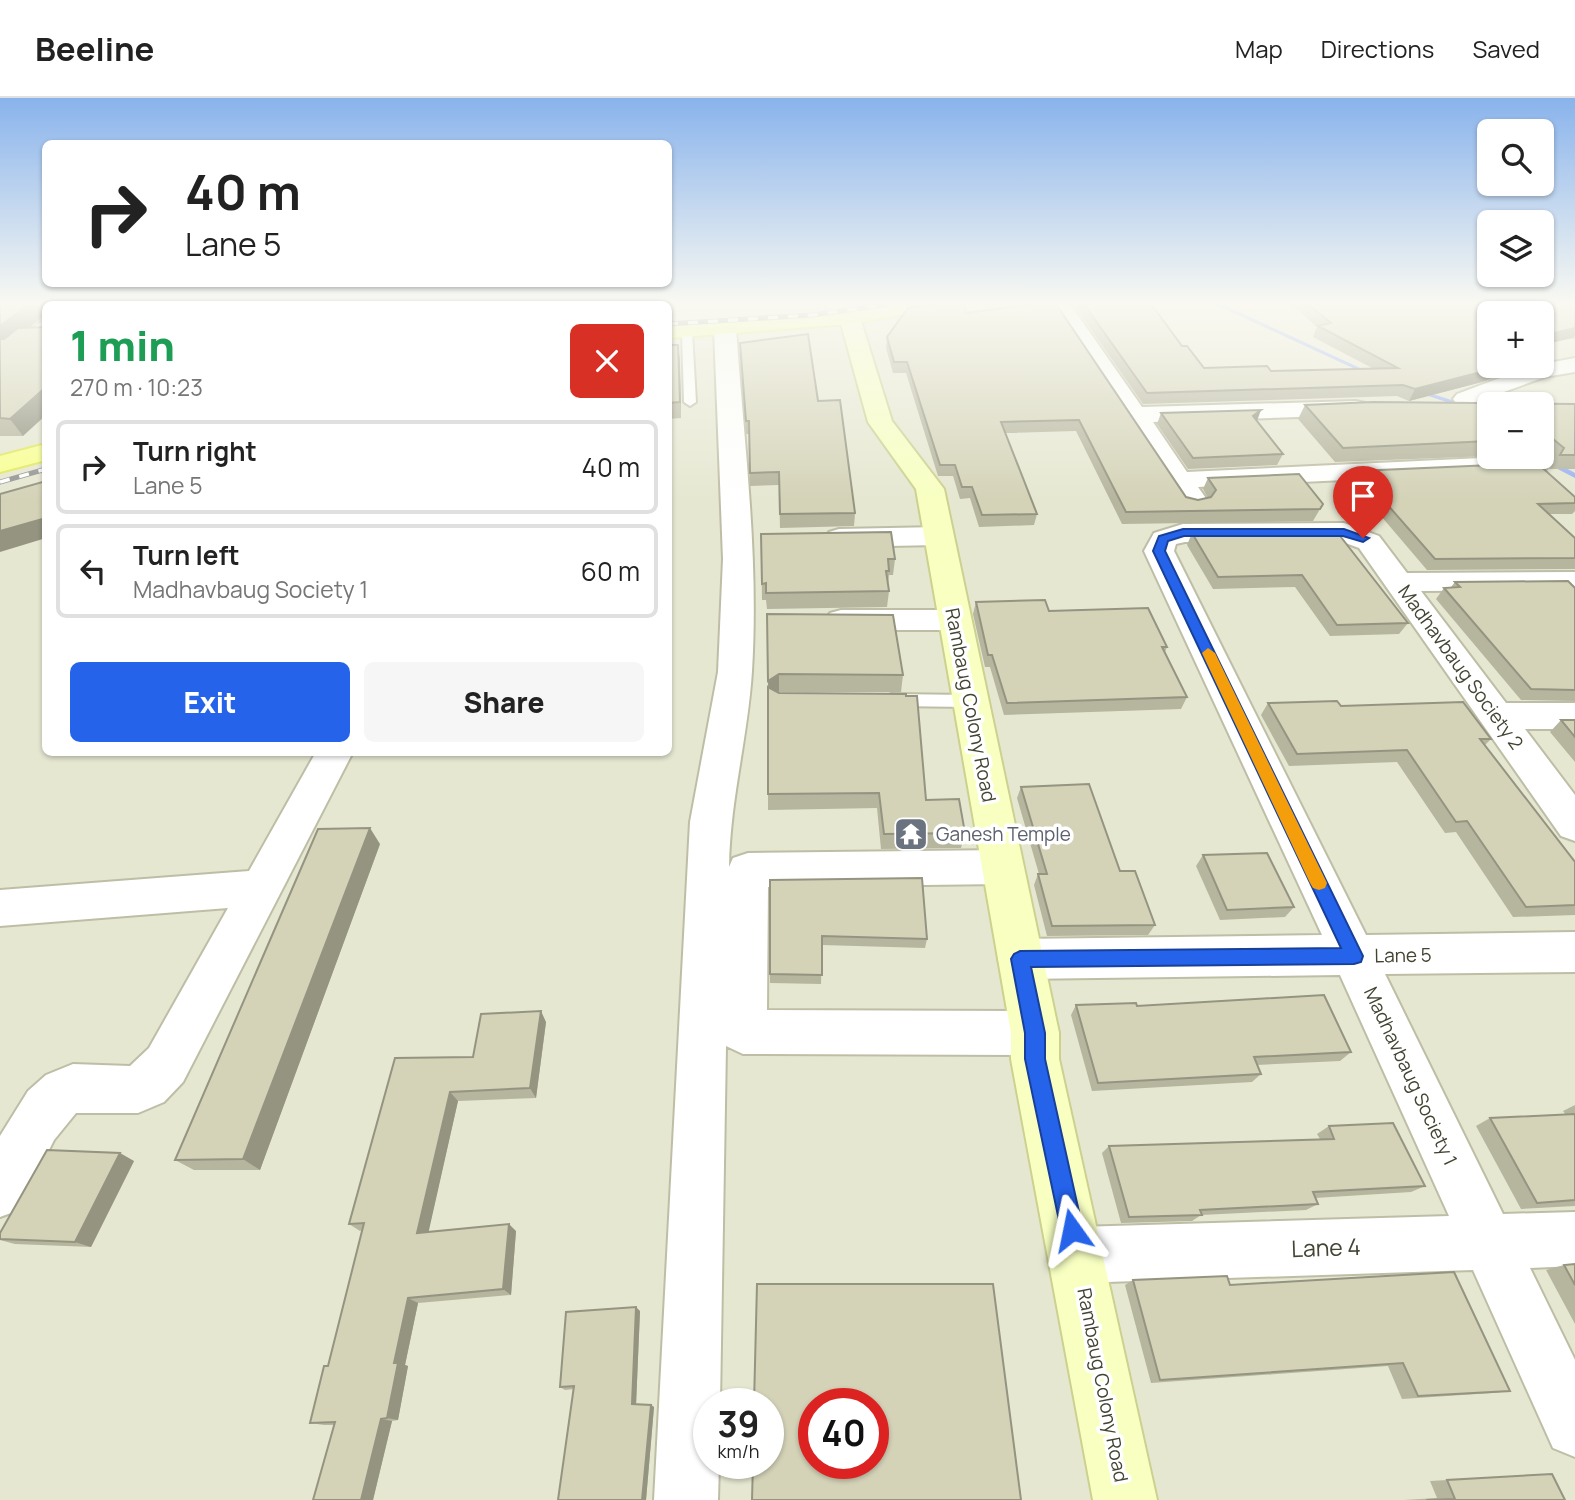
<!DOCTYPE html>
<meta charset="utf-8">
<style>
:root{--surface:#fff;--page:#f6f6f6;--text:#222;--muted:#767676;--line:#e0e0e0;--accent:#2563eb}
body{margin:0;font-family:Manrope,sans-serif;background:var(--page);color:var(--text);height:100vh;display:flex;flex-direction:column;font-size:26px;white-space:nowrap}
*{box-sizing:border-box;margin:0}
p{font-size:23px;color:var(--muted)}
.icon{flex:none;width:38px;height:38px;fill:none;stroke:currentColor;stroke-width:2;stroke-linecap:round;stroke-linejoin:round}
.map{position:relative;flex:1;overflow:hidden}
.panel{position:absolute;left:42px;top:203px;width:630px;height:455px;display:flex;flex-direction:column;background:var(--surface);border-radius:10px;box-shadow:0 2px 5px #0004}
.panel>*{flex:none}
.hud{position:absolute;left:42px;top:42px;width:630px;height:147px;border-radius:10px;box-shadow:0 2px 5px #0004;background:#fff;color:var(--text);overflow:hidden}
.controls{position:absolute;left:1477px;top:21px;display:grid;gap:14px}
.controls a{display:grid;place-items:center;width:77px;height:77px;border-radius:10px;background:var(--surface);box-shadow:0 2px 5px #0004;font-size:35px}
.speed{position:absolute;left:693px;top:1290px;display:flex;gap:14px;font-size:35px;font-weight:700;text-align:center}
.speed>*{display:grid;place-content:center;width:91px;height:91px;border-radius:50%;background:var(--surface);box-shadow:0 2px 5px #0004;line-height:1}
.speed small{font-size:18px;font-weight:400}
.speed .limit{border:10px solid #d22;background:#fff;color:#111}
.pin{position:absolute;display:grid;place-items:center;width:60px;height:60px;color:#fff;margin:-72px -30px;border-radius:50% 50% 50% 0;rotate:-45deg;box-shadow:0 0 7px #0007}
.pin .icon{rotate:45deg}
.me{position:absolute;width:77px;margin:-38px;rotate:348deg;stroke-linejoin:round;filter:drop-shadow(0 0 5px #0008)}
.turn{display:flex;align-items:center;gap:24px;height:147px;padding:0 28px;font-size:32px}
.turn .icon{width:91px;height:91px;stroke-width:2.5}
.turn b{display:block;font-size:49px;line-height:60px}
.round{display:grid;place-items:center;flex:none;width:74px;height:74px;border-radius:10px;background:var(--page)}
.overview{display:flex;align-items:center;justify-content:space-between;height:119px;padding:0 28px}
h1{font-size:42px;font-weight:800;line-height:52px;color:#1e9e55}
.cta{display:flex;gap:14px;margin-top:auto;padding:14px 28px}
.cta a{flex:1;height:80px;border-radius:10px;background:var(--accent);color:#fff;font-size:28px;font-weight:800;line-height:80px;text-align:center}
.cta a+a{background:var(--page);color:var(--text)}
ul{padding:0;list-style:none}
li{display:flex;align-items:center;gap:21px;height:94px;margin:0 14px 10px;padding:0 14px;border:4px solid var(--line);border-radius:10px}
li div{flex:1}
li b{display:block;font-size:26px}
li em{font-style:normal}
header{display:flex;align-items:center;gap:42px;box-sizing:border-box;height:98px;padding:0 35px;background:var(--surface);border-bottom:2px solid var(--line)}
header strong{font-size:33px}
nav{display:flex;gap:38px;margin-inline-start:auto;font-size:24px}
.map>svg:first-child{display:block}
</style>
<header>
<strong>Beeline</strong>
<nav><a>Map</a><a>Directions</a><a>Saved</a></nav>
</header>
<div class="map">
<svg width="1575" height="1402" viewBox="0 0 1575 1402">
<rect width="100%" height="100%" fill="#f2f2e3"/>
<!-- residential -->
<path fill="#e6e7d1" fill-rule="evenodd" d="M0 206H1575V1402H0ZM46 206H668V654H46ZM1489 215H1542V268H1489ZM1489 306H1542V359H1489ZM709 1306H768V1365H709ZM814 1306H873V1365H814Z"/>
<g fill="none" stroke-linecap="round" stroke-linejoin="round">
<!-- stream -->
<path fill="#9cb1f2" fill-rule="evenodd" d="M1214 206H1222L1373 276 1368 277Z
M1416 292H1420L1489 314V318L1416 294Z
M1542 357 1575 375V380L1538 361V359H1542Z"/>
<!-- lane casing -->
<g stroke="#bebea6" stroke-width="4">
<path id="lane" d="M46 220V229L24 248H16V244Z
M687 230 692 233 696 304 690 308 684 304 682 233Z
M891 596 970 597 979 603 970 609 891 608 882 602Z"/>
</g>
<!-- street casing -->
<g stroke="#bebea6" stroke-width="4">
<path id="street" d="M1050 206H1070L1142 309 1356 303 1365 305 1368 310 1365 315 1356 317 1153 324 1187 374 1503 359 1542 358 1550 365 1546 371 1537 373 1198 389 1208 403 1204 409 1194 411 1184 409Z
M725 225 733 226 736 231C744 344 759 459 752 573 748 639 730 701 729 769L733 760 748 755 1003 752 1017 757 1023 769 1017 781 1003 786 768 789 767 912 1035 913 1052 919 1059 935 1052 951 1035 957 743 956 726 948 720 1306H709V1365H719L718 1402H654L690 724 718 574 723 461 714 231 717 226Z
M1575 260V274L1545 279 1465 308 1457 306 1453 301 1457 296 1532 268Z
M1344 425 1379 438 1407 475 1575 474V492L1421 493 1506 605H1575V631H1525L1575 697V743L1561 738 1359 450 1340 443 1185 444 1176 446 1174 453 1366 837 1575 834V874L1385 876 1503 1116 1575 1114V1168L1530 1170 1575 1262V1359L1553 1350 1473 1172 1077 1185 1058 1176 1049 1157 1058 1138 1077 1129 1449 1118 1340 877 1020 881 1004 875 998 861 1004 847 1020 841 1322 837 1144 453 1154 435 1183 426Z
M939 429 949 432 953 438 949 444 939 447 839 449 829 446 825 440 829 434 839 431Z
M841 512H955L966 515 971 522 966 529 955 532H841L830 529 825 522 830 515Z
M316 654H353L183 984 164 1004 138 1015H76L54 1042 19 1112 0 1119V1038L28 993 46 977 73 966 130 968 149 950 228 810 0 828V792L249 773Z"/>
</g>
<!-- secondary casing -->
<g stroke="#ccd18f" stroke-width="4">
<path id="secondary" d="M825 206H847L860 220 892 323 944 391 1059 935V961L1157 1402H1093L1011 961V935L916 391 868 324 840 222Z"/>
</g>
<!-- primary casing -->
<g stroke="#e1e85c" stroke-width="4">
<path id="primary" d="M893 206H938L935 210 928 212 850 226 668 240V228L850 214Z
M46 346V362L0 374V358Z"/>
</g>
<!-- lane -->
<use href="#lane" fill="#fff" fill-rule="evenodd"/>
<!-- street -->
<use href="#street" fill="#fff" fill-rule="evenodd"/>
<!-- secondary -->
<use href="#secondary" fill="#f8ffc1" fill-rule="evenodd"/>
<!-- primary -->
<use href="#primary" fill="#f8ff90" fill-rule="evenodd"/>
<!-- rail casing -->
<g stroke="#949494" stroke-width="5">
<path id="rail" d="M668 226 812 217 891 206
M0 384 46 371"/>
</g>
<!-- rail -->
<use href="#rail" stroke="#fff" stroke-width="3.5" stroke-dasharray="10" stroke-linecap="butt"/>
</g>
<!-- wall -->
<path fill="#b6b59e" d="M0 206H64H46V218H44L29 230 23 338H0Z
M1076 206H1151L1182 248 1204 270 1271 273 1372 270 1313 239 1317 229 1291 206H1575V241L1489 215 1516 271 1482 284 1409 303 1397 298 1143 306 1076 210Z
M966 215 1186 399 1198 402 1208 400 1203 391 1208 380 1323 406 1313 423 1122 426 1076 333 1005 335 1037 416 1034 427 979 429 970 400 960 401 953 378H938L906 275H893L886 250 887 239Z
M668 247H678L681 320 668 321Z
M741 258 818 303 855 415 854 428 780 430 779 387 750 388 749 336H746Z
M1373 304 1575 306V371H1549L1553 365 1542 355V306H1489V358L1335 364 1298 321 1305 307Z
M1161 315 1257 323 1283 356 1277 367 1188 371 1157 326Z
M1358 373 1575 399V413L1572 416H1549L1575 440V471L1427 472 1352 384Z
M1337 434 1408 525 1399 536 1330 538 1295 489 1213 491 1187 447 1192 435Z
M761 436 895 461 893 477H889L888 487 889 493 887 509 767 511 766 502H762Z
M1455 484 1575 490V603L1521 602 1436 501 1444 490 1451 489Z
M976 504 1049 513 1167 549 1165 554 1187 599 1181 611 1004 617 990 569H985L973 516Z
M767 516 903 577 901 594H778L926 702 965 735 961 750 881 751 877 710 768 712V590Z
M1268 605 1341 608 1491 641 1485 647 1575 764V817L1513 819 1456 734 1445 735 1397 664 1289 668 1261 617Z
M1561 622H1575V664L1550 634Z
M1021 689 1120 773 1155 827 1148 837 1047 838 1034 787 1038 776H1039L1017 700Z
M380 746 260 1072H194L175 1062Z
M1203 757 1294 809 1285 819 1220 822 1196 768Z
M770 782 927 841 925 850 822 847 821 886 770 885Z
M1076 907 1137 908 1351 954 1340 963 1257 967 1261 976 1252 984 1092 993 1071 917Z
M546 924 536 1000 458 1003 428 1134 516 1133 511 1197 418 1205 405 1267 408 1268 398 1322 392 1323 373 1402H313L335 1327H324L310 1325 328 1268 362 1132 360 1133 349 1126 473 959Z
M1575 1007V1108L1521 1111 1476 1028 1490 1020 1566 1017 1563 1013Z
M1329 1028 1425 1088 1411 1094 1315 1100 1318 1106 1306 1112 1201 1117 1192 1123 1121 1125 1102 1055 1109 1048 1320 1041 1317 1036Z
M134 1063 91 1149 15 1146 0 1142V1135Z
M1575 1166V1226L1546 1172 1564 1167Z
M1133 1182 1230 1187 1510 1293 1492 1295 1402 1301 1388 1268 1151 1285 1125 1187Z
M640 1213 636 1306 651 1307 654 1309 646 1402H558L574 1291 565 1292 560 1289Z
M1552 1376 1565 1402H1404L1437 1400 1430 1383Z"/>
<!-- shaded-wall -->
<path fill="#949481" d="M29 206H37L44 218 5 249H0V228Z
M40 206H64H46V215Z
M1575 230V237L1573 240 1542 247V238Z
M678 247 680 263 681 320 680 304Z
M1502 268H1518L1516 271 1482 284 1409 303 1415 291Z
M46 289V317L23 338 10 321Z
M1261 312 1257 323 1253 318Z
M46 420V440L0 454V433Z
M779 576V593L769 600 768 583Z
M370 730 380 746 260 1072 243 1061Z
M541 913 546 924 536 1000 530 990Z
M450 994 458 1003 427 1141 417 1135Z
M120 1055 134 1063 91 1149 75 1144Z
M509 1126 516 1133 511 1197 503 1191Z
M408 1200 418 1205 405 1267 408 1268 398 1322 387 1320 394 1265Z
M636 1209 640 1213 636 1308 632 1306Z
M651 1307 654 1309 646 1402H642Z
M381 1321 392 1323 373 1402H361Z"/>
<!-- building -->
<path fill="#d4d3b8" stroke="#949481" stroke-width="2" fill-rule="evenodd" d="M0 206H29L0 228Z
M937 206H964L966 215 1034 206H1056L1186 399 1198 402 1211 399 1216 392 1208 380 1299 376 1323 406 1320 411 1126 414 1079 322 1001 324 1037 416 982 417 972 389H962L955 367H940L907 264H894L887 239 908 210Z
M1084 206H1151L1182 248H1187L1204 270 1267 268 1271 273 1398 270 1318 228 1331 225 1308 206H1575V230L1542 238V215H1489V268H1502L1489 272 1415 291 1403 287 1147 295Z
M46 229V289L10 321 0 320V241H4L18 230Z
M808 236 818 303 840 302 855 415 780 416 779 374 750 375 749 323H746L740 245Z
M668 247H678L680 304 668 305Z
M1373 304 1575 306V357H1560L1564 350 1553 341H1542V306H1489V343L1343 350 1305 307Z
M1261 312 1253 318 1283 356 1193 360 1161 315Z
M1537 365 1575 399V405L1538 406 1575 440V460L1435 461 1358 373Z
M46 383V420L0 433V396Z
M891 434 895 461H888L889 473H886L889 493 766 495V485L762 486 761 436Z
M1337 434 1408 525 1337 527 1302 477 1218 479 1192 435Z
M1568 483 1575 490V592L1531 591 1444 490 1460 489 1455 484Z
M1045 502 1049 513 1148 510 1167 549H1162L1187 599 1007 605 992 557H988L976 504Z
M767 516 893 517 903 577 779 576 768 583Z
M768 589 779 595 906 596V598H917L926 702 959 701 965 735 884 736 879 695 768 696Z
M1337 603 1341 608 1463 604 1491 641H1480L1575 764V807L1526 809 1467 723 1456 724 1407 652 1297 656 1268 605Z
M1561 622H1575V639Z
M1089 686 1120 773H1135L1155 827 1052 828 1038 776H1047L1021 689Z
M370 730 243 1061 175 1062 318 731Z
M1267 755 1294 809 1227 812 1203 757Z
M922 780 927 841 822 838V877L770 876V782Z
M1324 897 1351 954 1254 959 1261 976 1098 985 1076 907 1136 905 1137 908Z
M541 913 530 990 450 994 417 1135 509 1126 503 1191 408 1200 394 1265H398L387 1320 381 1321 361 1402H313L335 1324 310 1325 324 1268H328L364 1125 349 1126 395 960 473 959 481 916Z
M1575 1016V1102L1537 1105 1490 1020Z
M1393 1025 1425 1088 1313 1094 1318 1106 1200 1112 1202 1117 1129 1119 1109 1048 1334 1041 1329 1028Z
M47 1052 120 1055 75 1144 0 1141V1135Z
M1575 1166V1187L1564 1167Z
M1454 1174 1510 1293 1418 1298 1403 1265 1160 1282 1133 1182 1227 1178 1230 1187Z
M757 1186H993L1021 1402H752L753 1365H768V1306H754ZM814 1306H873V1365H814Z
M636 1209 632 1306 651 1307 642 1402H558L574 1288 560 1289 566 1214Z
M1552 1376 1565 1402H1426L1455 1401 1447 1382Z"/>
<!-- sky -->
<linearGradient id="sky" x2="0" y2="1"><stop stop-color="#89b3ec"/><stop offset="0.51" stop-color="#f9f9f2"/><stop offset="1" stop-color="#f9f9f2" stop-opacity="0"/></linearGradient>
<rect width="1575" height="402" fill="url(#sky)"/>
<!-- route -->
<path fill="#2563eb" stroke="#184099" stroke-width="2" d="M1183 431H1344L1369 440 1363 444 1343 438H1184L1168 443 1165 453 1363 858 1361 864 1354 866 1031 869 1045 935V961L1083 1132 1080 1140 1072 1144 1064 1140 1061 1132 1025 961V935L1011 861 1014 856 1020 853 1341 850 1153 453 1159 438Z"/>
<!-- slow -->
<path fill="#f59e0b" d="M1208 550 1215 555 1327 785 1325 790 1319 792 1313 790 1310 785 1202 555Z"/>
<!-- icons -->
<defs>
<g id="temple-square" transform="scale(1.75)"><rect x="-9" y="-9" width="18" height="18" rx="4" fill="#6b7280" stroke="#fff"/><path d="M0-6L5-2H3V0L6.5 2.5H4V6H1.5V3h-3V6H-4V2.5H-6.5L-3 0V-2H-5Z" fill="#fff"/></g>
</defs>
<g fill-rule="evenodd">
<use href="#temple-square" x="911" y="736"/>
</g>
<g text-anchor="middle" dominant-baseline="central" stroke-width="7" stroke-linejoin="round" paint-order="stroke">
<!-- street labels -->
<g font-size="19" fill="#443" stroke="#fff">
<text transform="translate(1461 569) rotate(54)">Madhavbaug Society 2</text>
<text transform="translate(971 607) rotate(79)">Rambaug Colony Road</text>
<text transform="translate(1403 857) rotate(-1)">Lane 5</text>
<text transform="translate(1411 978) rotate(65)">Madhavbaug Society 1</text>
<text transform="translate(1103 1287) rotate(79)">Rambaug Colony Road</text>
</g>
<!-- worship labels -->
<g font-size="19" fill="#5b616d" stroke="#fff" text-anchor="start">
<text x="936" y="736">Ganesh Temple</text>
</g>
<!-- near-street labels -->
<g font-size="23" fill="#443" stroke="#fff">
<text transform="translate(1326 1149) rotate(-2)">Lane 4</text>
</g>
</g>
</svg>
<div class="controls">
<a><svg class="icon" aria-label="search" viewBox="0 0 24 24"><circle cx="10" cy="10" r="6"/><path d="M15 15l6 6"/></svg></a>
<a><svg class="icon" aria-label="layers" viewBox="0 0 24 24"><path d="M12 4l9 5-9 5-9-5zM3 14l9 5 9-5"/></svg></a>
<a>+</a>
<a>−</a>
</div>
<div class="speed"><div>39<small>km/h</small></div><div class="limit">40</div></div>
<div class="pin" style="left:1363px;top:440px;background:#d93025"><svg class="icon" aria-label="arrive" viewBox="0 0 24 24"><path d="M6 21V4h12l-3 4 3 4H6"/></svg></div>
<svg class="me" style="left:1072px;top:1132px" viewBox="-20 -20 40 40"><path d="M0-17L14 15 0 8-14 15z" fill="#2563eb" stroke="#fff" stroke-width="4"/></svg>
<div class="hud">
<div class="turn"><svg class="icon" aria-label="right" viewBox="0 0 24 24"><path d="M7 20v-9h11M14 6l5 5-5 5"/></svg><div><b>40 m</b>Lane 5</div></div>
</div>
<section class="panel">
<div class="overview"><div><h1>1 min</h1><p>270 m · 10:23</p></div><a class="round" style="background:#d93025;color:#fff"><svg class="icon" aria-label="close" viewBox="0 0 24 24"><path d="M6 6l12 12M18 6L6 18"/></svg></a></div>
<ul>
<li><svg class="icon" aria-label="right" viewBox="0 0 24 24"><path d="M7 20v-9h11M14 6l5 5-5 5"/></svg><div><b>Turn right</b><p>Lane 5</p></div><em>40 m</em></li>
<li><svg class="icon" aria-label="left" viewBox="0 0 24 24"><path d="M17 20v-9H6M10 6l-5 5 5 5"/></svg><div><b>Turn left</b><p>Madhavbaug Society 1</p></div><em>60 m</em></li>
</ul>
<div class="cta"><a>Exit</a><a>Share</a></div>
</section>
</div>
